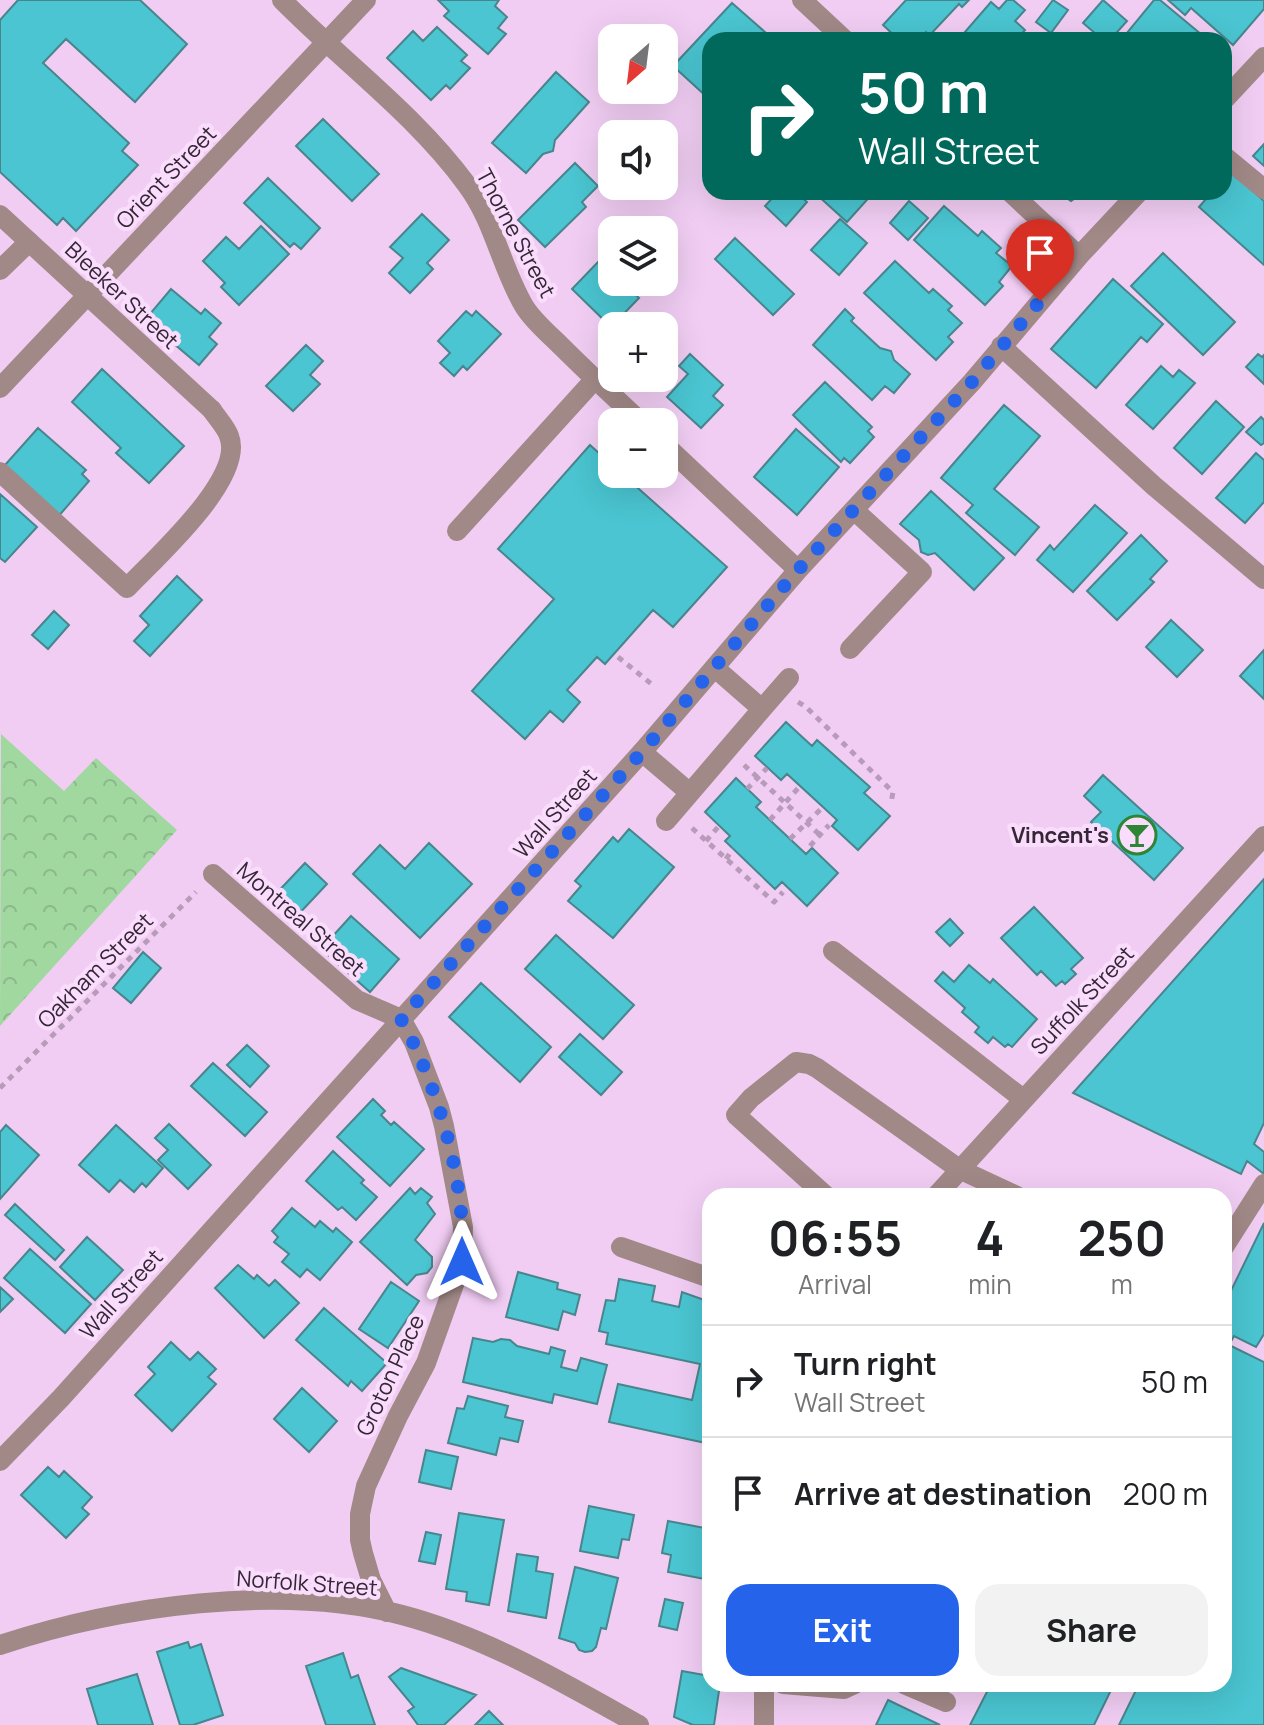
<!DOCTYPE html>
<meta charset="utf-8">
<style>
:root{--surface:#fff;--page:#f2f2f2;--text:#202124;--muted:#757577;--line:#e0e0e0;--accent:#2563eb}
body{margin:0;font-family:Manrope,sans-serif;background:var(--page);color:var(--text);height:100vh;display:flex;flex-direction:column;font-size:30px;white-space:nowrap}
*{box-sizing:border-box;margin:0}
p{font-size:26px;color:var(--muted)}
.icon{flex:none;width:44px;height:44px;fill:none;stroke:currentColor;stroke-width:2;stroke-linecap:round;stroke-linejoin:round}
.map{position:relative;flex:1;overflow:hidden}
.panel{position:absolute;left:702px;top:1188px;width:530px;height:504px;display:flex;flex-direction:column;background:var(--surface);border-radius:24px;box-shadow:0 8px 32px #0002}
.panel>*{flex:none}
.top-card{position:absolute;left:702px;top:32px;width:530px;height:168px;border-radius:24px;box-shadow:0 8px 32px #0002;background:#00695c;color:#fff;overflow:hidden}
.needle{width:52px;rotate:208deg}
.tools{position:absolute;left:598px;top:24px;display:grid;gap:16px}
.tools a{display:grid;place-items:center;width:80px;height:80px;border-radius:16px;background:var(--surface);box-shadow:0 8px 32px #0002;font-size:40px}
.pin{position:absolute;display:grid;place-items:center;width:68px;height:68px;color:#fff;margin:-82px -34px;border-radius:50% 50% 50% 0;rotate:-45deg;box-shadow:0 0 8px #0007}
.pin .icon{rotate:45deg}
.me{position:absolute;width:88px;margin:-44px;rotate:0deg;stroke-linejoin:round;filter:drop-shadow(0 0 6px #0008)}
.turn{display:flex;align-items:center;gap:28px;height:168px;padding:0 24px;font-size:36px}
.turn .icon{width:104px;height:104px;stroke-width:2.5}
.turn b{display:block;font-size:56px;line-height:68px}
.eta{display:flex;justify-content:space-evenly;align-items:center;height:136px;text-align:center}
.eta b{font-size:48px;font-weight:700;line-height:56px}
.cta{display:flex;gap:16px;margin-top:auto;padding:16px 24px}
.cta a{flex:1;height:92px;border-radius:24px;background:var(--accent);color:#fff;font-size:32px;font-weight:700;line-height:92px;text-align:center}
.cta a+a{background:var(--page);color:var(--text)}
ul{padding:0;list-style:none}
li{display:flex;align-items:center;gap:24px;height:112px;padding:0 24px;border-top:2px solid var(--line)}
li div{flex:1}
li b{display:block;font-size:30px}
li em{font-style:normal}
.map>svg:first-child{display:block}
</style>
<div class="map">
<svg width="1264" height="1725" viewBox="0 0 1264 1725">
<defs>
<pattern id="park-crowns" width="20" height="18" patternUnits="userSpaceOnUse" patternTransform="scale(2)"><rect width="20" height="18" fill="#a1d8a0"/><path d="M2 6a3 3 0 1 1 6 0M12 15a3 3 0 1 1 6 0" fill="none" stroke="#8bb98a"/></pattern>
</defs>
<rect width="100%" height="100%" fill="#f1cdf3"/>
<!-- park -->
<path fill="url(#park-crowns)" d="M1 734 64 791 96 758 177 830 0 1026Z"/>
<!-- building -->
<path fill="#4ac5d1" stroke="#48858c" stroke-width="2" d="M18 0H140L187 44 135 102 66 39 43 63 129 143 122 151 138 165 76 231 63 218 57 225 0 172V20Z
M438 0H499L495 6 507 17 498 28 506 34 488 54 444 16 449 11Z
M906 0H969L962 7 959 4 929 36 926 32 918 40H899L883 25Z
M1007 0H1013L1025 10 1015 21 1025 30 1016 40H958L991 2 999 9Z
M1053 0 1068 10 1051 33 1036 22Z
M1103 0 1127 21 1110 40H1103L1083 23Z
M1154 0H1160L1208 40H1134L1126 34Z
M1168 0H1264V9L1233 45 1191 8 1185 15Z
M732 3 765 32 758 40H710V94L707 97 673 66Z
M437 27 467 55 461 61 470 68 450 89 446 85 431 100 387 58 413 31 423 41Z
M556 72 589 102 555 140 553 151 543 154 526 173 492 143Z
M323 119 379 174 352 201 296 146Z
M1264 144V166L1253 156Z
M575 163 598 186 582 202 586 207 545 247 518 220Z
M1231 171 1264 201V265L1199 207 1212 192H1224V179Z
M268 178 320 228 301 249 294 243 290 247 244 203Z
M778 192H796L807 202 786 226 765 206Z
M817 192H874L847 222 816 194Z
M1064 192H1084L1071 201 1065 197Z
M909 201 928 218 908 240 890 223Z
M944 206 978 236 982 231 1001 248 996 253 1012 266 999 282 1003 286 985 305 914 240Z
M422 214 449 240 427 263 433 269 410 293 389 273 403 258 390 247Z
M840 219 867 243 839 275 811 250Z
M261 226 289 254 239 305 221 287 225 283 203 261 226 237 239 249Z
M735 238 794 294 773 315 715 259Z
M1163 253 1235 322 1203 355 1131 286Z
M600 260 612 272V282H623L639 298 611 327 572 289Z
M895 261 929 293 933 289 952 306 948 310 962 323 948 337 953 342 936 360 864 293Z
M1113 279 1163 324 1147 342 1141 337 1096 388 1051 349Z
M171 289 201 314 205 309 221 323 209 337 217 344 199 365 173 343 177 338 149 315Z
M845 309 854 318 851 321 880 348 891 351 894 360 910 374 894 393 885 386 872 400 813 345Z
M466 311 472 316 476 311 501 334 467 370 463 366 454 376 440 363 450 353 438 341Z
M306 345 323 361 310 375 320 384 293 411 266 386Z
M690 354 723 385 713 396 723 405 701 428 667 397 688 374 679 366Z
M1258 354 1262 357 1264 355V384L1246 367Z
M1161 366 1173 377 1179 370 1195 383 1153 429 1126 405Z
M102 369 184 446 149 483 116 453 121 448 72 402Z
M825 382 872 427 868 431 874 437 850 463 844 458 841 462 793 415Z
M1216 401 1244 427 1202 474 1174 448Z
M1004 405 1040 436 994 489 1039 527 1015 555 966 513 973 505 941 478Z
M1261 417 1264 420V443L1261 445 1246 432Z
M38 428 86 470 82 474 89 481 57 518 5 465Z
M796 429 839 467 797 515 754 477Z
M590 445 612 465V474H622L727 567 673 627 653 610 605 664 597 657 567 690 580 702 563 722 550 711 525 739 472 691 554 599 498 549Z
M1256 453 1264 460V502L1245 523 1216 498Z
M931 491 1004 558 974 590 935 553 928 555 921 552 919 540 900 524Z
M0 494 37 527 5 562 0 558Z
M1095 505 1127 533 1073 592 1037 560 1050 545 1054 550Z
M1141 535 1167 561 1150 579 1154 582 1117 620 1087 591Z
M177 576 202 600 150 656 134 641 149 625 140 616Z
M54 611 69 625 48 649 32 635Z
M1171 620 1203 650 1177 677 1146 647Z
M1264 650V699L1240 676Z
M786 722 812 746 817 740 870 787 864 793 890 816 858 850 832 826 837 820 823 807 787 774 781 780 755 756Z
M1103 775 1183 848 1154 880 1091 822 1101 812 1084 796Z
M736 778 761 802 756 807 806 854 812 848 838 873 807 906 782 882 775 889 725 841 730 836 705 812Z
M629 829 674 867 613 938 568 901 581 886 575 881 613 837 618 842Z
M429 843 472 884 420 938 353 874 380 845 405 869Z
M305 863 327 884 295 918 272 898Z
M1264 879V1123L1254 1144 1264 1152V1174L1247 1161 1241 1174 1073 1093Z
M1034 907 1083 958 1071 969 1076 974 1065 984 1062 981 1056 986 1041 971 1037 975 1001 938Z
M351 916 399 959 370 992 321 949Z
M950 919 963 933 950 946 936 932Z
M556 935 634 1005 603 1039 525 969Z
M143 952 161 968 131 1003 113 988Z
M969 965 990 983 993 979 1037 1019 1012 1047 1008 1044 1005 1047 993 1037 988 1043 975 1032 979 1027 962 1012 965 1008 935 981 943 972 954 982Z
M481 983 551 1047 520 1082 449 1017Z
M580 1034 622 1072 601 1095 559 1057Z
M247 1045 269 1066 250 1087 227 1065Z
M213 1063 267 1112 245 1136 191 1086Z
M373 1099 385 1111 381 1115 391 1125 394 1122 424 1149 390 1186 337 1137Z
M169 1124 211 1165 188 1189 158 1160 168 1150 155 1138Z
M6 1125 39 1155 0 1199V1132Z
M116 1125 163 1168 146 1187 142 1183 134 1192 120 1180 109 1192 79 1165Z
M333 1151 364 1180 361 1183 377 1197 356 1220 342 1207 338 1210 306 1181Z
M410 1188 415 1194 421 1188 432 1197 427 1203 435 1214 415 1240 432 1257V1267L427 1273 416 1275 407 1285 360 1242Z
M15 1204 64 1250 55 1260 5 1215Z
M292 1208 315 1227 320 1221 333 1232 336 1228 352 1242 320 1280 307 1269 300 1277 282 1262 289 1254 274 1242 278 1237 272 1231Z
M1264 1223V1334L1256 1347 1234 1336 1229 1345 1264 1362V1725H1119L1139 1684H1224V1305Z
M87 1237 123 1270 95 1300 60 1267Z
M30 1249 91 1304 65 1333 4 1278Z
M238 1265 254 1279 257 1275 269 1286 275 1280 299 1303 264 1338 215 1288Z
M518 1272 558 1283 557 1289 580 1295 575 1315 563 1311 558 1330 506 1317Z
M619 1279 655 1286 652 1301 679 1307 682 1292 710 1302V1444L609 1422 618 1384 692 1400 700 1364 606 1344 608 1333 599 1331 606 1300 615 1301Z
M391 1282 419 1301 388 1348 359 1329Z
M0 1287 13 1299 0 1312Z
M324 1308 387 1363 362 1391 351 1381 348 1386 296 1340Z
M473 1338 493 1342 501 1339 510 1340 517 1346 549 1354 551 1347 565 1351 561 1367 577 1371 581 1358 607 1365 597 1404 554 1394 552 1403 463 1382Z
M171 1342 190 1360 198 1352 216 1369 208 1377 216 1384 172 1431 135 1395 155 1374 148 1367Z
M302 1388 337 1421 309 1452 274 1419Z
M468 1396 508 1406 505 1417 523 1421 518 1442 500 1438 496 1455 448 1443 457 1408 464 1409Z
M426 1450 458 1457 451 1489 419 1482Z
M48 1467 59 1477 64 1471 92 1497 82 1508 89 1514 66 1538 21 1495Z
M589 1506 634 1515 629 1540 622 1539 618 1558 580 1551Z
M459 1513 504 1520 489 1605 466 1601 467 1592 446 1589Z
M668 1521 710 1529V1580L668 1572 671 1555 662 1553Z
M426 1532 441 1535 435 1564 419 1561Z
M517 1554 538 1557 536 1571 553 1574 546 1618 508 1611Z
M575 1567 618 1578 606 1629 601 1628 596 1647 592 1651 585 1652 579 1650 575 1643 559 1638Z
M665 1599 683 1603 677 1630 659 1626Z
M188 1642 190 1648 201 1644 223 1715 193 1725H180L157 1652Z
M343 1653 351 1678 358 1675 375 1725H326L306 1666Z
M401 1668 476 1695 444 1725H418L408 1711 414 1707 389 1677Z
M682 1671 710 1676V1684H720L714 1725H693L674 1717Z
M137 1674 153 1725H98L87 1689Z
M991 1684H1114L1094 1725H970Z
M888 1700 940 1725H876Z
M489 1711 503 1725H475Z"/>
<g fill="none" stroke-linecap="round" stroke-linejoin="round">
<!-- path -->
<path stroke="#b89aba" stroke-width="5" stroke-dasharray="6 6" stroke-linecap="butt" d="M618 657 654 686
M798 702 806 707 893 792 891 803
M744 765 820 835
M747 789 767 768
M770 820 800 786
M692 828 774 902 783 892
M790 839 823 807
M706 841 719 826
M810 846 829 825
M726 859 733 849
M0 1088 196 892"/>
<!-- service -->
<path stroke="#a18987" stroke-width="20" d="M0 270 29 242
M0 472 127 588C154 559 246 478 229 436 226 427 217 418 212 410
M457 531 595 379
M850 649 922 572 854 510
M762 709 789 678
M642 752 690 793 762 709 715 668
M666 821 690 793
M833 951 1023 1099
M826 1196 736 1115 751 1098 796 1062 809 1064 817 1068 959 1169 1017 1196
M1224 1247 1264 1184
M783 1684 844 1689 855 1684
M904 1684 946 1702"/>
<!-- minor -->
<path stroke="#a18987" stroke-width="20" d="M282 0C343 62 415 114 467 185 494 221 501 267 524 306 533 321 549 334 561 346 587 372 614 397 641 422
M802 0 845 40
M1224 100 1264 57
M1224 156 1264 189
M1010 192 1079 256
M0 215 212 410
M1001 346 1154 486 1264 579
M0 388 366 0
M664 444 798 570
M213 874 357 1000 401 1019 414 1042 439 1107 444 1126 463 1227 462 1262 426 1363 398 1416 366 1486 360 1514V1540L363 1553 371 1580 387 1612
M936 1196 1264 836
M621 1247 710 1278
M0 1461 61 1398 642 752 798 570 972 382 1079 256 1139 192
M0 1645C118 1606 280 1583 402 1615 486 1637 564 1683 639 1725
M764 1684V1725"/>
</g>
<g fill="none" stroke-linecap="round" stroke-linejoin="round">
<!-- route -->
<path stroke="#2563eb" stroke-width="14" stroke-dasharray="0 25.2" d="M462 1262C467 1184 438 1086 401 1019L642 752 798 570 972 382 1040 301"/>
</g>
<!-- icons -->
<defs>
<g id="bar-ring" transform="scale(2)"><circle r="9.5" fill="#faddfc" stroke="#2e8534" stroke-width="1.5"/><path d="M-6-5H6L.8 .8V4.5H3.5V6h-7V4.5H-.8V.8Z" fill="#2e8534"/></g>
</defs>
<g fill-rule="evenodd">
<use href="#bar-ring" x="1137" y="835"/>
</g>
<g text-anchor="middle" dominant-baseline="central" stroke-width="8" stroke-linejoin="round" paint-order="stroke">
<!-- street labels -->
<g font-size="22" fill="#342635" stroke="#faddfc">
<text transform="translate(166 177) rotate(-46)">Orient Street</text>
<text transform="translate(516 233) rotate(62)">Thorne Street</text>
<text transform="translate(122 295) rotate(43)">Bleeker Street</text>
<text transform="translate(555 813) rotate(-48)">Wall Street</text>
<text transform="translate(301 919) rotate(41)">Montreal Street</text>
<text transform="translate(95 970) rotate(-45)">Oakham Street</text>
<text transform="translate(1082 1000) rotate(-47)">Suffolk Street</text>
<text transform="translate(121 1294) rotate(-48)">Wall Street</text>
<text transform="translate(390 1375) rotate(-65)">Groton Place</text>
<text transform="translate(307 1583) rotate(4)">Norfolk Street</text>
</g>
<!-- poi labels -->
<g font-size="22" font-weight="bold" fill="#342635" stroke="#faddfc" text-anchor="end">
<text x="1109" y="835">Vincent's</text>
</g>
</g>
</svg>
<div class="tools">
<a><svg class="needle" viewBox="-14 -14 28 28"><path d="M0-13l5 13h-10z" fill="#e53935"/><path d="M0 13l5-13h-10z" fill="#757577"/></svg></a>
<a><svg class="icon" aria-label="sound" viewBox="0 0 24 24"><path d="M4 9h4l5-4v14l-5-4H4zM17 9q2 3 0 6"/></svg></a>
<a><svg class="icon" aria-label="layers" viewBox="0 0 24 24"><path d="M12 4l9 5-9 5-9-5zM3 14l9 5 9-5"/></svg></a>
<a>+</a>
<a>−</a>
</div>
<div class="pin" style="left:1040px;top:301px;background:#d93025"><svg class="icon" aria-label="arrive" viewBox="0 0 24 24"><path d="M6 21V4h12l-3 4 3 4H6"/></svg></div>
<svg class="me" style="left:462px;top:1262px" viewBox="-20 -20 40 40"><path d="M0-17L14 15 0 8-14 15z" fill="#2563eb" stroke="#fff" stroke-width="4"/></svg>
<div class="top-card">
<div class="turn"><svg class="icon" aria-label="right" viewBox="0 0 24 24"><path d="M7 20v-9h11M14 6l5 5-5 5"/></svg><div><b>50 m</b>Wall Street</div></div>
</div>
<section class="panel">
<div class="eta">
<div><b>06:55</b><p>Arrival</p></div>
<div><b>4</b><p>min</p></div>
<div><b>250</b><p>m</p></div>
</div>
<ul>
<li><svg class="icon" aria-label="right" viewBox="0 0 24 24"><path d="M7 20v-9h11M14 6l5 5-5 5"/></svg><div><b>Turn right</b><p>Wall Street</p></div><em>50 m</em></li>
<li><svg class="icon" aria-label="arrive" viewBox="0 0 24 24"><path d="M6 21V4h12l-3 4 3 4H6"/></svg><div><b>Arrive at destination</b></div><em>200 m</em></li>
</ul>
<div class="cta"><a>Exit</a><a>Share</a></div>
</section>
</div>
